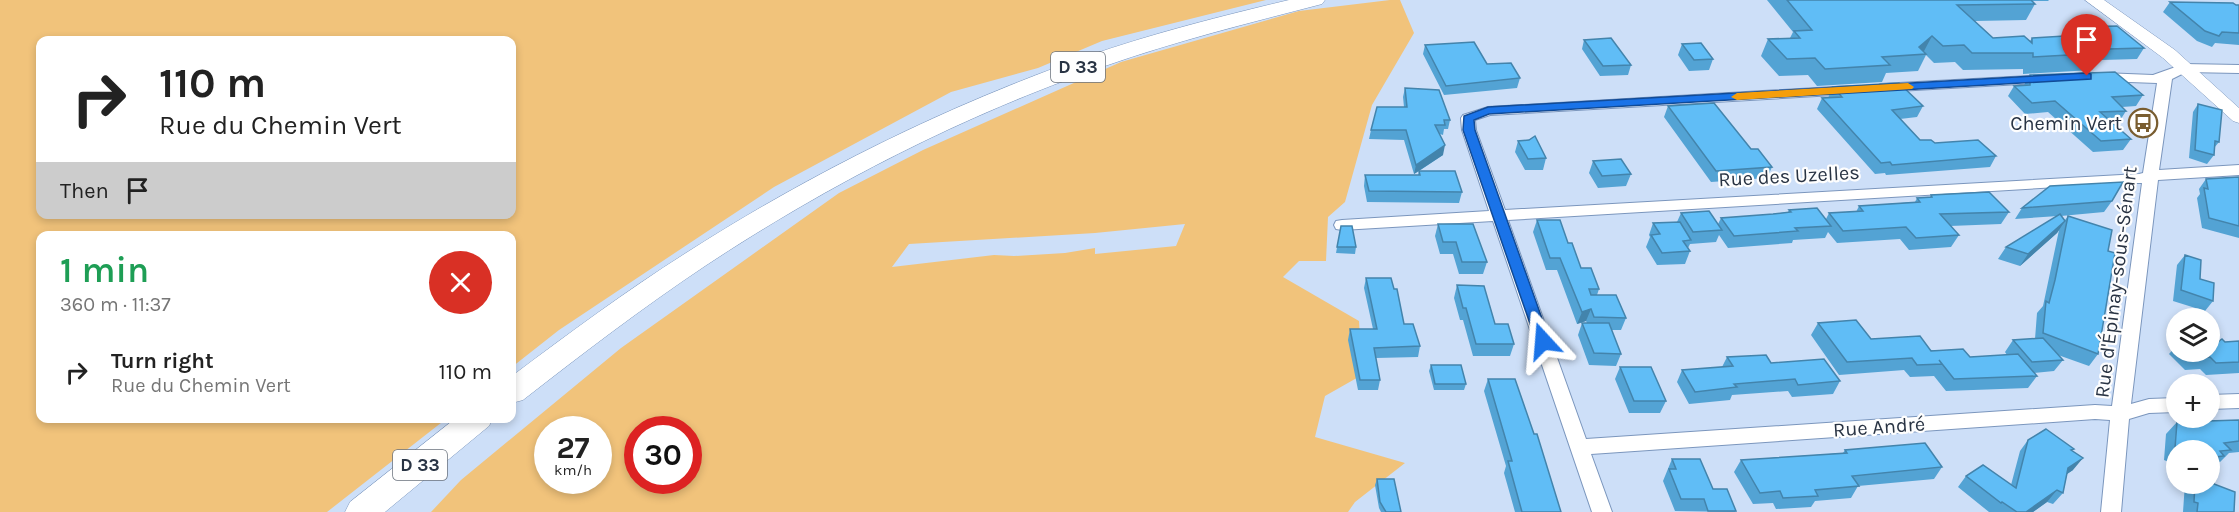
<!DOCTYPE html>
<meta charset="utf-8">
<style>
:root{--surface:#fff;--page:#f6f6f6;--text:#222;--muted:#767676}
body{margin:0;font-family:Karla,sans-serif;background:var(--page);color:var(--text);height:100vh;display:flex;flex-direction:column;font-size:22px;white-space:nowrap}
*{box-sizing:border-box;margin:0}
p{font-size:20px;color:var(--muted)}
.icon{flex:none;width:33px;height:33px;fill:none;stroke:currentColor;stroke-width:2;stroke-linecap:round;stroke-linejoin:round}
.map{position:relative;flex:1;overflow:hidden}
.sheet{position:absolute;left:36px;top:231px;width:480px;height:192px;display:flex;flex-direction:column;background:var(--surface);border-radius:12px;box-shadow:0 3px 9px #0003}
.sheet>*{flex:none}
.hud{position:absolute;left:36px;top:36px;width:480px;height:183px;border-radius:12px;box-shadow:0 3px 9px #0003;background:#fff;color:var(--text);overflow:hidden}
.tools{position:absolute;left:2166px;top:308px;display:grid;gap:12px}
.tools a{display:grid;place-items:center;width:54px;height:54px;border-radius:50%;background:var(--surface);box-shadow:0 3px 9px #0003;font-size:30px}
.speed{position:absolute;left:534px;top:416px;display:flex;gap:12px;font-size:30px;font-weight:700;text-align:center}
.speed>*{display:grid;place-content:center;width:78px;height:78px;border-radius:50%;background:var(--surface);box-shadow:0 3px 9px #0003;line-height:1}
.speed small{font-size:15px;font-weight:400}
.speed .limit{border:9px solid #d22;background:#fff;color:#111}
.pin{position:absolute;display:grid;place-items:center;width:51px;height:51px;color:#fff;margin:-62px -26px;border-radius:50% 50% 50% 0;rotate:-45deg;box-shadow:0 0 6px #0007}
.pin .icon{rotate:45deg}
.me{position:absolute;width:66px;margin:-33px;rotate:341deg;stroke-linejoin:round;filter:drop-shadow(0 0 4px #0008)}
.turn{display:flex;align-items:center;gap:21px;height:126px;padding:0 24px;font-size:27px}
.turn .icon{width:78px;height:78px;stroke-width:2.5}
.turn b{display:block;font-size:42px;line-height:51px}
.then{display:flex;align-items:center;height:57px;padding:0 24px;background:#0003;gap:12px;font-size:22px}
.round{display:grid;place-items:center;flex:none;width:63px;height:63px;border-radius:32px;background:var(--page)}
.summary{display:flex;align-items:center;justify-content:space-between;height:102px;padding:0 24px}
h1{font-size:36px;font-weight:600;line-height:45px;color:#1e9e55}
ul{padding:0;list-style:none}
li{display:flex;align-items:center;gap:18px;height:78px;padding:0 24px}
li div{flex:1}
li b{display:block;font-size:22px}
li em{font-style:normal}
.map>svg:first-child{display:block}
</style>
<div class="map">
<svg width="2239" height="512" viewBox="0 0 2239 512">
<rect width="100%" height="100%" fill="#cddff8"/>
<!-- green -->
<path fill="#f1c37b" fill-rule="evenodd" d="M0 0H1266L1102 41 1038 68 951 92 774 187 559 330 512 367V236H40V418L446 419 327 512H0ZM40 40H512V214H40Z
M1390 0H1400L1414 33 1372 105 1345 202 1328 217 1326 261H1299L1283 277 1359 321 1362 375 1325 396 1315 437 1405 463 1355 502 1348 512H431L461 480 621 348 839 193 923 150 1121 62 1299 11ZM1185 224 1176 246 1095 254V248L1065 253 1014 256 994 255 892 267 909 244 1095 233ZM548 429H598V480H548ZM638 429H688V480H638Z"/>
<g fill="none" stroke-linecap="round" stroke-linejoin="round">
<!-- minor casing -->
<g stroke="#7b96bd" stroke-width="2">
<path id="minor" d="M2184 64 2239 65V73L2186 72 2172 79 2159 170 2239 165V175L2158 180 2131 404 2149 399 2176 398V412L2149 413 2129 419 2121 512H2101L2110 420 2095 419 1591 454 1612 512H1592L1493 221 1342 230 1336 229 1334 225 1336 221 1342 220 1489 211 1462 130 1461 118 1463 115 1488 107 1851 86 1858 90 1851 94 1490 115 1475 120 1476 130 1505 210 2139 174 2143 173 2157 83 2102 81 2095 77 2102 73 2153 75ZM2125 183H2142L2112 406 2095 405 1586 439 1508 220Z
M2049 75 2054 76 2056 79 2054 82 1880 92 1873 88 1880 84Z
M2239 394V408L2210 409V395Z"/>
</g>
<!-- tertiary casing -->
<g stroke="#7b96bd" stroke-width="1">
<path id="tertiary" d="M2085 0H2104L2175 50 2239 108V123L2233 121 2163 58Z"/>
</g>
<!-- primary casing -->
<g stroke="#7b96bd" stroke-width="1">
<path id="primary" d="M1289 0H1325L1322 4C1249 23 1176 41 1105 66 964 115 829 184 705 266 642 308 582 354 523 400L512 403V376C568 334 626 291 686 253 811 173 948 105 1088 56 1154 33 1222 16 1289 0Z
M456 418H493L489 426 385 512H345L350 502Z"/>
</g>
<!-- minor -->
<use href="#minor" fill="#fff" fill-rule="evenodd"/>
<!-- tertiary -->
<use href="#tertiary" fill="#fff" fill-rule="evenodd"/>
<!-- primary -->
<use href="#primary" fill="#fff" fill-rule="evenodd"/>
</g>
<!-- wall -->
<path fill="#53a3d4" d="M1767 0H2049L2048 1H2032L2035 4 2026 20 1975 21 1993 38 2030 41 2032 38 2073 36 2078 27 2144 48 2137 59 2102 60 2100 59 2092 70 2023 74V69L1963 70 1955 62 1934 63 1926 55 1918 71 1886 73 1882 82 1817 86 1808 75 1779 76 1761 56 1768 39 1790 38 1793 32Z
M2170 2 2239 5V45L2215 43 2212 47 2197 41 2163 12Z
M1584 40 1631 65 1628 75 1600 76 1582 49Z
M1682 44 1713 59 1709 70 1689 71 1678 55Z
M1425 45 1487 64 1520 78 1517 88 1444 95 1423 54Z
M2030 75 2143 95 2136 106 2122 107 2126 111 2119 122H2111L2131 139 2123 150 2093 152 2048 112 2025 114 2008 96 2014 86 2024 85Z
M1833 87 1923 106 1917 117 1900 119 1920 140 1996 156 1990 167 1886 175 1885 173 1875 174 1817 109 1822 98H1828Z
M1405 88 1450 120 1448 129H1444L1443 135 1440 134 1443 155 1419 171 1462 192 1459 203 1367 202 1364 186 1365 175H1418L1419 171 1414 174 1404 140 1369 139 1371 130 1404 107 1403 97Z
M2198 104 2219 142 2214 148V155L2207 164 2189 158 2193 112Z
M1668 106 1751 149 1772 167 1767 178 1711 182 1664 117Z
M1518 141 1546 158 1543 170H1525L1515 152Z
M1593 161 1631 174 1626 186 1598 188 1589 173Z
M2206 179H2239V238L2202 228 2197 198 2200 194 2199 189Z
M1931 195 2009 212 2001 224 1950 226 1959 235 1951 247 1909 250 1900 239 1837 243 1828 232 1825 238 1793 240 1792 243 1728 248 1719 235 1716 242 1690 244 1688 248 1690 251 1685 264 1657 265 1646 247 1650 237 1649 235 1653 223 1677 222 1681 213 1718 224 1721 218 1773 214 1788 212 1789 210 1826 219 1829 213 1856 212 1859 206 1915 202 1917 198 1930 197Z
M2112 201 2104 212 2061 216 2065 220 2068 216 2108 251 2098 354 2089 366 2058 355 2063 360 2054 371 2034 373 2037 376 2028 388 1946 391 1934 376 1910 377 1904 370 1839 375 1811 335 1818 323 1871 339 1970 357 2007 355 2005 352 2013 340 2035 339 2037 313 2043 306 2046 292 2059 230 2057 233 2020 266 1998 259 2006 247 2058 216 2015 219 2022 208Z
M1537 220 1568 243 1581 268 1599 289 1597 295 1626 318 1621 330H1611L1621 354 1616 366 1589 365 1578 335 1582 323H1587L1586 321 1577 324 1557 270H1546L1533 232Z
M1438 224 1487 262 1483 274H1459L1453 254H1440L1435 236Z
M1341 226 1356 247 1355 254 1336 253Z
M2185 255 2213 301 2205 311 2173 301 2177 265Z
M1366 278 1394 289 1404 324 1420 346 1418 357 1376 358 1380 380 1378 390H1358L1348 340 1350 329H1373L1364 288Z
M1457 285 1514 344 1510 356H1473L1463 320H1460L1454 298Z
M2239 341V373L2206 375 2200 369 2185 370 2169 354 2176 346V351H2210L2212 346 2225 342Z
M1727 357 1771 363 1840 381 1833 394 1792 397 1788 391 1732 395 1730 400 1689 404 1677 382 1682 370 1722 367Z
M1431 365 1466 384 1464 390H1434L1429 371Z
M1620 367 1666 401 1660 413H1629L1615 379Z
M1488 379 1561 512H1515L1504 473 1506 466 1484 391Z
M2239 420V452L2229 453 2220 462 2217 463 2215 466 2214 484 2234 512H2183L2185 483H2210V450H2176V475V465L2164 460 2166 434 2177 422Z
M2028 440 2072 451 2073 470 2067 474 2063 493 2053 504 2047 502 2033 512H1989L1958 487 1966 476 2011 485 2020 451Z
M1845 450 1942 467 1934 479 1858 486 1851 498 1815 501 1811 507 1776 509 1773 503 1753 504 1734 472 1741 460 1843 453Z
M1672 459 1713 489 1736 511 1735 512 1675 511 1663 481Z
M1377 479 1401 512H1381L1379 508 1375 485Z"/>
<!-- shaded-wall -->
<path fill="#4384ac" d="M1932 36 1923 53 1919 47Z
M1445 145 1443 155 1414 174 1416 165Z
M2065 221 2057 233 2020 266 2028 254Z
M1591 309 1586 321 1577 324 1582 312Z
M2083 458 2073 470 2058 480 2068 468Z
M2057 490 2047 502 2033 512H2026Z"/>
<!-- building -->
<path fill="#60bdf6" stroke="#4384ac" stroke-width="1.5" d="M1787 0H2031L2035 4 1957 5 1993 38 2024 36 2032 43V38L2081 35 2103 53 2033 57V53H1972L1964 45 1943 46 1932 36 1919 47 1926 54 1882 57 1890 65 1825 69 1815 58 1787 59 1768 39 1800 38 1794 31 1812 30Z
M2170 2 2233 3 2236 5H2239V33L2222 32 2219 36 2205 31Z
M2117 26 2144 48 2108 49 2078 27Z
M1611 38 1631 65 1603 66 1584 40Z
M1474 42 1487 64 1511 63 1520 78 1446 86 1425 45Z
M1701 43 1713 59 1694 60 1682 44Z
M2115 72 2143 95 2112 97 2126 111 2100 112 2131 139 2101 141 2055 101 2032 103 2014 86 2030 85V75Z
M1899 83 1923 106 1892 110 1920 140H1931L1935 143 1978 140 1996 156 1892 165 1890 162 1881 163 1822 98 1842 97 1833 87Z
M1405 88 1439 90 1450 120H1444L1445 125H1435L1445 145 1416 165 1406 130H1371L1377 107H1407Z
M1714 103 1751 149H1758L1772 167 1716 171 1668 106Z
M2198 104 2222 110 2219 142 2215 141 2214 155 2195 150Z
M1535 136 1546 158 1528 159 1518 141 1529 140Z
M1621 159 1631 174 1602 176 1593 161Z
M1419 171H1455L1462 192 1369 191 1365 175H1420Z
M2239 177V226L2209 218 2204 188 2208 189 2206 179Z
M2123 182 2112 201 2022 208 2050 186Z
M1989 192 2009 212 1940 214 1959 235 1916 238 1906 227 1843 231 1829 213 1863 211 1859 206 1920 202 1917 198 1932 197 1931 195Z
M1817 208 1831 226 1795 228 1798 231 1734 236 1721 218 1773 214 1791 212 1789 210Z
M1709 211 1722 230 1693 232 1681 213Z
M2060 214 2065 221 2028 254 2006 247Z
M2068 216 2112 230 2108 251 2115 253 2098 354 2043 333 2046 301 2049 303 2055 280Z
M1537 220H1560L1568 243H1572L1581 268H1591L1599 289H1589L1591 295H1616L1626 318 1594 317 1591 309 1582 312 1560 258H1550Z
M1680 222 1691 240 1683 241 1690 251 1662 253 1651 235 1660 234 1653 223Z
M1438 224H1473L1487 262H1462L1456 242H1443Z
M1341 226H1352L1356 247H1337Z
M2185 255 2201 260 2200 279 2214 283 2213 301 2181 290Z
M1366 278H1391L1394 289H1397L1404 324H1413L1420 346 1374 348 1380 380H1360L1350 329H1377Z
M1457 285 1484 286 1495 324H1508L1514 344H1476L1466 308H1463Z
M1856 320 1871 339 1920 336 1931 351 1963 349 1970 357 2018 354 2037 376 1954 379 1939 360 1942 364 1917 365 1912 358 1847 362 1818 323Z
M1582 323H1609L1621 354 1594 353Z
M2043 338 2063 360 2032 362 2013 340Z
M2222 339 2225 342 2239 341V362L2216 363 2210 357 2195 358 2188 351H2210V340H2212V346Z
M1766 355 1771 363 1824 359 1840 381 1798 385 1795 379 1734 384 1737 387 1695 392 1682 370 1733 366 1727 357Z
M1431 365H1461L1466 384H1435Z
M1620 367H1651L1666 401H1634Z
M1488 379H1515L1534 434H1537L1561 512H1522L1508 461H1512Z
M2239 420V441L2224 443 2231 450 2220 451 2224 456 2215 457 2214 484 2235 492 2234 512H2197L2198 503 2194 502 2195 483H2210V450H2181L2175 448 2177 422Z
M2046 429 2074 449 2071 450 2083 458 2068 468 2063 493 2057 490 2026 512H2017L2002 502 2001 503 1966 476 1983 465 2016 488 2028 440Z
M1925 443 1942 467 1852 476 1859 486 1815 490 1818 496 1783 498 1780 491 1760 493 1741 460 1847 453 1845 450Z
M1672 459H1700L1713 489H1727L1736 511H1708L1704 499H1681L1669 469H1676Z
M1377 479H1394L1401 512H1386L1380 502Z"/>
<!-- route -->
<path fill="#1a73e8" stroke="#114b97" stroke-width="1.5" d="M2087 73 2091 74V79L1489 114 1474 120 1475 130 1550 341 1543 346 1536 341 1463 130 1464 116 1488 107Z"/>
<!-- slow -->
<path fill="#f59e0b" d="M1908 83 1914 87 1912 89 1737 100 1731 97 1737 93Z"/>
<!-- icons -->
<defs>
<g id="bus-ring" transform="scale(1.5)"><circle r="9.5" fill="#fefefe" stroke="#795d30" stroke-width="1.5"/><path d="M-5-6H5V4H4V6H2V4H-2V6H-4V4H-5ZM-3.5-4V0h7V-4ZM-3.5 1.2v1.5H-2V1.2ZM2 1.2v1.5H3.5V1.2Z" fill="#795d30"/></g>
</defs>
<g fill-rule="evenodd">
<use href="#bus-ring" x="2143" y="123"/>
</g>
<g text-anchor="middle" dominant-baseline="central" stroke-width="4.5" stroke-linejoin="round" paint-order="stroke">
<!-- shield labels -->
<g fill="#fefefe" stroke="#69717c" stroke-width="1.5">
<rect x="1051" y="52" width="54" height="30" rx="4.5"/>
<rect x="393" y="450" width="54" height="30" rx="4.5"/>
</g>
<g font-size="18" font-weight="bold" fill="#293444">
<text x="1078" y="67">D 33</text>
<text x="420" y="465">D 33</text>
</g>
<!-- poi labels -->
<g font-size="20" fill="#293444" stroke="#fefefe" text-anchor="end">
<text x="2122" y="123">Chemin Vert</text>
</g>
<!-- street labels -->
<g font-size="20" fill="#293444" stroke="#fefefe">
<text transform="translate(1789 176) rotate(-3)">Rue des Uzelles</text>
<text transform="translate(2116 282) rotate(-83)">Rue d'Épinay-sous-Sénart</text>
<text transform="translate(1879 427) rotate(-4)">Rue André</text>
</g>
</g>
</svg>
<div class="tools">
<a><svg class="icon" aria-label="layers" viewBox="0 0 24 24"><path d="M12 4l9 5-9 5-9-5zM3 14l9 5 9-5"/></svg></a>
<a>+</a>
<a>−</a>
</div>
<div class="speed"><div>27<small>km/h</small></div><div class="limit">30</div></div>
<div class="pin" style="left:2087px;top:76px;background:#d93025"><svg class="icon" aria-label="arrive" viewBox="0 0 24 24"><path d="M6 21V4h12l-3 4 3 4H6"/></svg></div>
<svg class="me" style="left:1543px;top:341px" viewBox="-20 -20 40 40"><path d="M0-17L14 15 0 8-14 15z" fill="#1a73e8" stroke="#fff" stroke-width="4"/></svg>
<div class="hud">
<div class="turn"><svg class="icon" aria-label="right" viewBox="0 0 24 24"><path d="M7 20v-9h11M14 6l5 5-5 5"/></svg><div><b>110 m</b>Rue du Chemin Vert</div></div>
<div class="then">Then<svg class="icon" aria-label="arrive" viewBox="0 0 24 24"><path d="M6 21V4h12l-3 4 3 4H6"/></svg></div>
</div>
<section class="sheet">
<div class="summary"><div><h1>1 min</h1><p>360 m · 11:37</p></div><a class="round" style="background:#d93025;color:#fff"><svg class="icon" aria-label="close" viewBox="0 0 24 24"><path d="M6 6l12 12M18 6L6 18"/></svg></a></div>
<ul>
<li><svg class="icon" aria-label="right" viewBox="0 0 24 24"><path d="M7 20v-9h11M14 6l5 5-5 5"/></svg><div><b>Turn right</b><p>Rue du Chemin Vert</p></div><em>110 m</em></li>
</ul>
</section>
</div>
